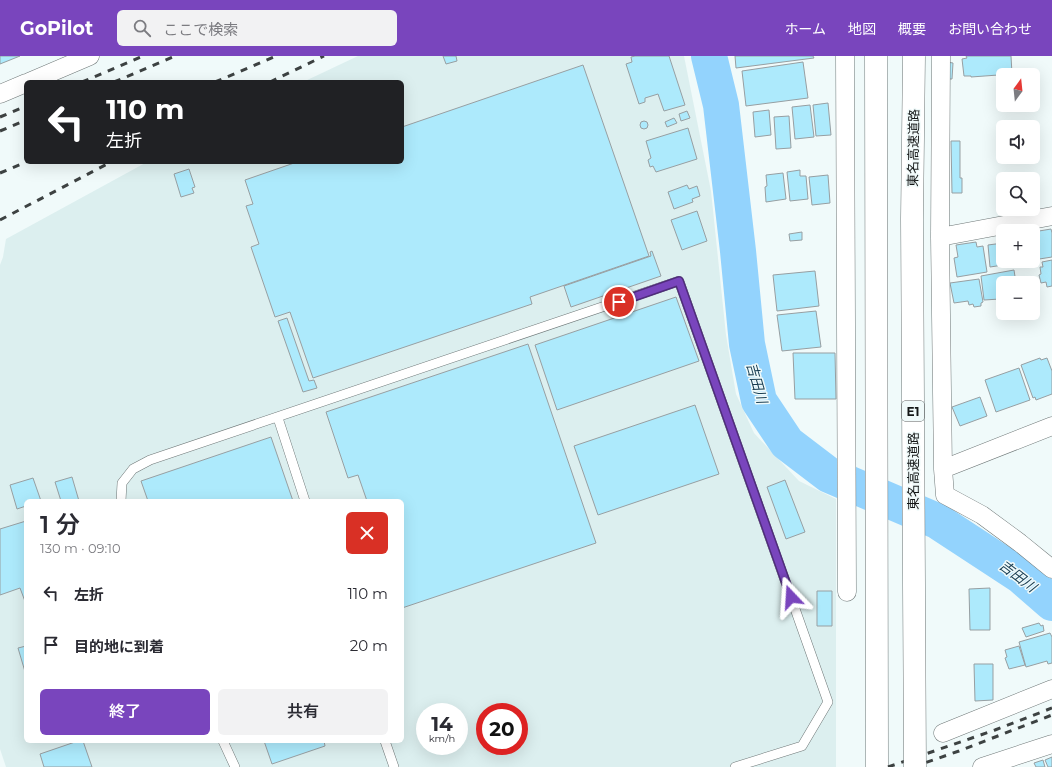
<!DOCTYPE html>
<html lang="ja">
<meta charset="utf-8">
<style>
:root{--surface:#fff;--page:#f2f2f3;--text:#2b2b33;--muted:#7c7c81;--accent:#7945bd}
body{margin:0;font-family:Montserrat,"Noto Sans JP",sans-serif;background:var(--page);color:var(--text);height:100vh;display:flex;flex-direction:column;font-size:15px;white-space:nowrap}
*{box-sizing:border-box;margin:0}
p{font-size:13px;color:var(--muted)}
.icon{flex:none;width:22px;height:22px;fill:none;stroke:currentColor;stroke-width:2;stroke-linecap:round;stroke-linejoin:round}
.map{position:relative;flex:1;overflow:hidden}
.details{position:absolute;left:24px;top:443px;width:380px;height:244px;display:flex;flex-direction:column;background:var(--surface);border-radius:6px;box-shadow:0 4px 16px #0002}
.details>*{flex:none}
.banner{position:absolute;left:24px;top:24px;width:380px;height:84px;border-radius:6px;box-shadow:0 4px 16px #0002;background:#202124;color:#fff;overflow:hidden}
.needle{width:26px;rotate:15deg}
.fabs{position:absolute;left:996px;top:12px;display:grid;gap:8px}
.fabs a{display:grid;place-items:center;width:44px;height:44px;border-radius:6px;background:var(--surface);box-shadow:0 4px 16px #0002;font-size:20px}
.speed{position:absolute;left:416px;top:647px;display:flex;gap:8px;font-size:20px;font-weight:700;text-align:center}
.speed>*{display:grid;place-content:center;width:52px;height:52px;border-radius:50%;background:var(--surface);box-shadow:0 4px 16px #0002;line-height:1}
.speed small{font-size:10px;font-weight:400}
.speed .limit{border:6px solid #d22;background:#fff;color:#111}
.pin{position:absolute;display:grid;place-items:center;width:34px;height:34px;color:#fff;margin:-17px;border:2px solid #fff;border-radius:50%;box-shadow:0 1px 4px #0007}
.me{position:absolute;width:44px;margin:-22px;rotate:340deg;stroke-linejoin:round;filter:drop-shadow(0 0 3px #0008)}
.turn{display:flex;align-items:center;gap:14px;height:84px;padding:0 16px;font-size:18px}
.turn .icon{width:52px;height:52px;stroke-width:2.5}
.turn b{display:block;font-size:28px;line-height:34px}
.round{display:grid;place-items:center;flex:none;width:42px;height:42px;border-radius:6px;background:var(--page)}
.summary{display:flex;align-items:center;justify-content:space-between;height:68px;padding:0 16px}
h1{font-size:24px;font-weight:600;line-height:30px}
.primary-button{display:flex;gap:8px;margin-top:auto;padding:8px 16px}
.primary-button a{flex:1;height:46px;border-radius:6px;background:var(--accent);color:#fff;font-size:16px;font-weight:600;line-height:46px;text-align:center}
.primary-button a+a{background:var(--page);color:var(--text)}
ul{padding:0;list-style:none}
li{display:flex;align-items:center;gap:12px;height:52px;padding:0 16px}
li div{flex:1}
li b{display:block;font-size:15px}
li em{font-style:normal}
header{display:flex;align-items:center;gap:24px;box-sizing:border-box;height:56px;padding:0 20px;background:var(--accent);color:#fff}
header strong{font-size:19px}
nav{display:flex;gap:22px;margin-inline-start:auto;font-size:14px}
.search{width:280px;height:36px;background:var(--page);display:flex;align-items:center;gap:10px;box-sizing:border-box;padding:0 14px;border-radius:6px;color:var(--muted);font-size:15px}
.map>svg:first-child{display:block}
</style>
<header>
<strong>GoPilot</strong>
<div class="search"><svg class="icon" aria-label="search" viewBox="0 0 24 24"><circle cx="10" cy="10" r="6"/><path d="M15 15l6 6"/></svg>ここで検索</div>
<nav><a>ホーム</a><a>地図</a><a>概要</a><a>お問い合わせ</a></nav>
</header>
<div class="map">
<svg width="1052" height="711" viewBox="0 0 1052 711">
<rect width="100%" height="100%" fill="#f0fafa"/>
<!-- built -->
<path fill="#dcefef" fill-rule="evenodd" d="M358 0H684L711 135 726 279 736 338 754 377 799 425 836 443V711H6L0 693V209L3 201 6 183 147 106H402V26H303ZM26 445H402V685H26ZM425 656H459V690H425ZM485 656H519V690H485Z"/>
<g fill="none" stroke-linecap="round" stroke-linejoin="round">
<!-- river -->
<path stroke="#93d3fd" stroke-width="36" d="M709 0 721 49 738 195 747 288 759 345 787 387 829 419 937 465 1021 520 1052 547"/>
</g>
<!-- building -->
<path fill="#adeafc" stroke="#979fa2" d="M0 0H20L0 8Z
M443 0H456L457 5 446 8Z
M635 0H669L685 49 664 55 658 38 645 42V46L639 48 626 8 632 6 631 1Z
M735 0H813L814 2 736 12Z
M966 0H1011L1012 18 971 21V20H964L962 3 967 2Z
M803 6 808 42 746 50 742 15Z
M947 6 953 7 952 23H947Z
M583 9 649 200 530 241 532 248 313 322 290 256 275 261 251 191 259 188 246 150 253 148 245 124 297 106H402V71Z
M828 47 831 79 816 80 813 49Z
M810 49 814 81 795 83 792 51Z
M769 54 771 79 755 81 753 56Z
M687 55 690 62 681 65 679 58Z
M789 60 791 92 776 93 774 61Z
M674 62 677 67 667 71 665 66Z
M640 69a4 4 0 1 1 8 0a4 4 0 1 1-8 0Z
M688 72 697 103 656 116 653 110 650 111 648 104 651 102 646 85Z
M951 85H960V122H962V137H952Z
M189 113 195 131 192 132 194 137 181 141 174 118Z
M800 114V120H806L808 143 790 145 787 116Z
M783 117 786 143 766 146 765 131 767 130 766 119Z
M828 119 830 147 812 149 809 121Z
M687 129 689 133 697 130 700 140 692 143 693 146 674 153 668 136Z
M697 155 707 185 682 194 671 164Z
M1051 173 1052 177V201L1033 204V176Z
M802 176V184L790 185 789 178Z
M976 186 977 191 983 190 987 216 957 221 954 202 958 201 956 189Z
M1003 187V205H1009L1010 208 990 211 988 189Z
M652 195 661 220 571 251 564 230 651 200 650 196Z
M1052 204V230L1047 231 1046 226 1041 227 1039 219 1041 218 1040 211H1043L1042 206Z
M1014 214 1016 227H1003V239L1000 240V243L984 244 981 220Z
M815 215 819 250 777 255 773 219Z
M979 223 983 246 981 247V250L974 251 973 248 969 249 968 245 954 247 950 227Z
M676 241 699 305 557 354 535 289Z
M816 255 821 291 782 295 777 259Z
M287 262 309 325 314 324 317 332 303 336 278 265Z
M528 288 596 487 402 552V445H367L358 419 348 422 326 356Z
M793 297H835L836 343H795Z
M1040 302 1041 304 1047 302 1052 315V338L1036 344 1035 341 1033 342 1021 309Z
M1019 312 1030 344 996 356 985 324Z
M980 341 987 360 960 370 952 351Z
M695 349 719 418 598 459 574 390Z
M271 381 293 445H148L141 425Z
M72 421 79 445H61L55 426Z
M33 422 41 445H26V450L17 453 10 429Z
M785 424 805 476 786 483 767 431Z
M26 465V548L20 532 0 539V473Z
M990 532V574H970L969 533Z
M817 535H832V570H817Z
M1039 567 1041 570 1043 569 1044 575 1026 581 1022 572Z
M1050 577 1052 581V607L1048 608 1047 605 1026 611 1019 586Z
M26 590V619L18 592Z
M1019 590 1025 609 1009 613 1005 602 1007 601 1005 594Z
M974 608H993V644L975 645Z
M78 685H83L92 711H44L40 698Z
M264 685H324L325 690 272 708Z
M1052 701V711H1048L1045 704Z
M1043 704 1045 711H1036L1034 707Z"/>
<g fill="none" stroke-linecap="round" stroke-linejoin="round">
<!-- lane casing -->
<g stroke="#6e7777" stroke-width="10">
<path id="lane" d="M278 362 305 445
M121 445 122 427 133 413 150 404 679 225 828 646 802 690 735 711
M223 685 235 711
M385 685 394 711"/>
</g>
<!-- street casing -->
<g stroke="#6e7777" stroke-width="19">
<path id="street" d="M845 0 847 536
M941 0 940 181 943 413 945 439 982 459 1020 487 1052 513
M29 26 90 0
M0 38 26 27
M940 181 1052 160
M943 413 1052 370
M943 677 1052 633
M982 711 1052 688"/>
</g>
<!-- highway casing -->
<g stroke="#6e7777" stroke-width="23">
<path id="highway" d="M876 0 877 711"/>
</g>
<!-- lane -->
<use href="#lane" stroke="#fff" stroke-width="9"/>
<!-- street -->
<use href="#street" stroke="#fff" stroke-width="18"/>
<!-- highway -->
<use href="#highway" stroke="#fff" stroke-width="22"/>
<!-- rail -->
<path stroke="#3d4242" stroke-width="3" stroke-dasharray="7 7" stroke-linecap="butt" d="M82 26 143 0
M114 26 175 0
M215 26 276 0
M270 26 324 0
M0 61 26 50
M0 75 26 64
M0 117 26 106
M0 164 111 106
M888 711 995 674 1052 652
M913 711 959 695 1052 659"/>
<!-- highway-bridge casing -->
<g stroke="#6e7777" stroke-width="23" stroke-linecap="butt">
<path id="highway-bridge" d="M914 0 912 163 915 711"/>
</g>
<!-- highway-bridge -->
<use href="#highway-bridge" stroke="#fff" stroke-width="22"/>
</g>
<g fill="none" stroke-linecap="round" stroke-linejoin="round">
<!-- route casing -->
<g stroke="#4f2d7b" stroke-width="10">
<path id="route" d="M619 246 679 225 791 541"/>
</g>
<!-- route -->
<use href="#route" stroke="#7945bd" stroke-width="7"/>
</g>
<g text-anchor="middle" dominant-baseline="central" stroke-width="3" stroke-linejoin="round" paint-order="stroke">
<!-- shield labels -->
<rect fill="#f0fafa" stroke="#565b5b" stroke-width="1" x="902" y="345" width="22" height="20" rx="3"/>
<g font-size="12" font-weight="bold" fill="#141717">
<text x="913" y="355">E1</text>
</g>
<!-- street labels -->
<g font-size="13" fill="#141717" stroke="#f0fafa">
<text transform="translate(913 92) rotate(-89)">東名高速道路</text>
<text transform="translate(913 415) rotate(-90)">東名高速道路</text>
</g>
<!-- water labels -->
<g font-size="14" font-style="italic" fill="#183d52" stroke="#f0fafa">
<text transform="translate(757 327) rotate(74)">吉田川</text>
<text transform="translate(1018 520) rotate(37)">吉田川</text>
</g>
</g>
</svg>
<div class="fabs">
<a><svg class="needle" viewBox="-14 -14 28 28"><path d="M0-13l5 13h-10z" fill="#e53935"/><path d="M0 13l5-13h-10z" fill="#7c7c81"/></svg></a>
<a><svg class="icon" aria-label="sound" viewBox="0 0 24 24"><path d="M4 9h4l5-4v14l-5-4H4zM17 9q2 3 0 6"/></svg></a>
<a><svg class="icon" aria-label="search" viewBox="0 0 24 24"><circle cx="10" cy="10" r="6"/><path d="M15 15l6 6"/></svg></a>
<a>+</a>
<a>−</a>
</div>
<div class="speed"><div>14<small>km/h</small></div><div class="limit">20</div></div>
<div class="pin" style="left:619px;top:246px;background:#d93025"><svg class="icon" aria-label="arrive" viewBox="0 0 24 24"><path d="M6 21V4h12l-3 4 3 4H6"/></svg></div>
<svg class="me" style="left:791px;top:541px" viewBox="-20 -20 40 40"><path d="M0-17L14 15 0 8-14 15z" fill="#7945bd" stroke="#fff" stroke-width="4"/></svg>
<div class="banner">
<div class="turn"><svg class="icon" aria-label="left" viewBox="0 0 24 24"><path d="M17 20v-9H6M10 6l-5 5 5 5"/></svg><div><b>110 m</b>左折</div></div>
</div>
<section class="details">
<div class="summary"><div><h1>1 分</h1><p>130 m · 09:10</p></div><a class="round" style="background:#d93025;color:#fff"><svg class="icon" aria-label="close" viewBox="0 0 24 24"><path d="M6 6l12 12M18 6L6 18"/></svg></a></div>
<ul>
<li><svg class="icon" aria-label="left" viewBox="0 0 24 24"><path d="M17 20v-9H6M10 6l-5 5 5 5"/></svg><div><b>左折</b></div><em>110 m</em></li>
<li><svg class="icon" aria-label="arrive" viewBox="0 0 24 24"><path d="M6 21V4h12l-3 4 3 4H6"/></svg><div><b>目的地に到着</b></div><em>20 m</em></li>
</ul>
<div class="primary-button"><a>終了</a><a>共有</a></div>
</section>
</div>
